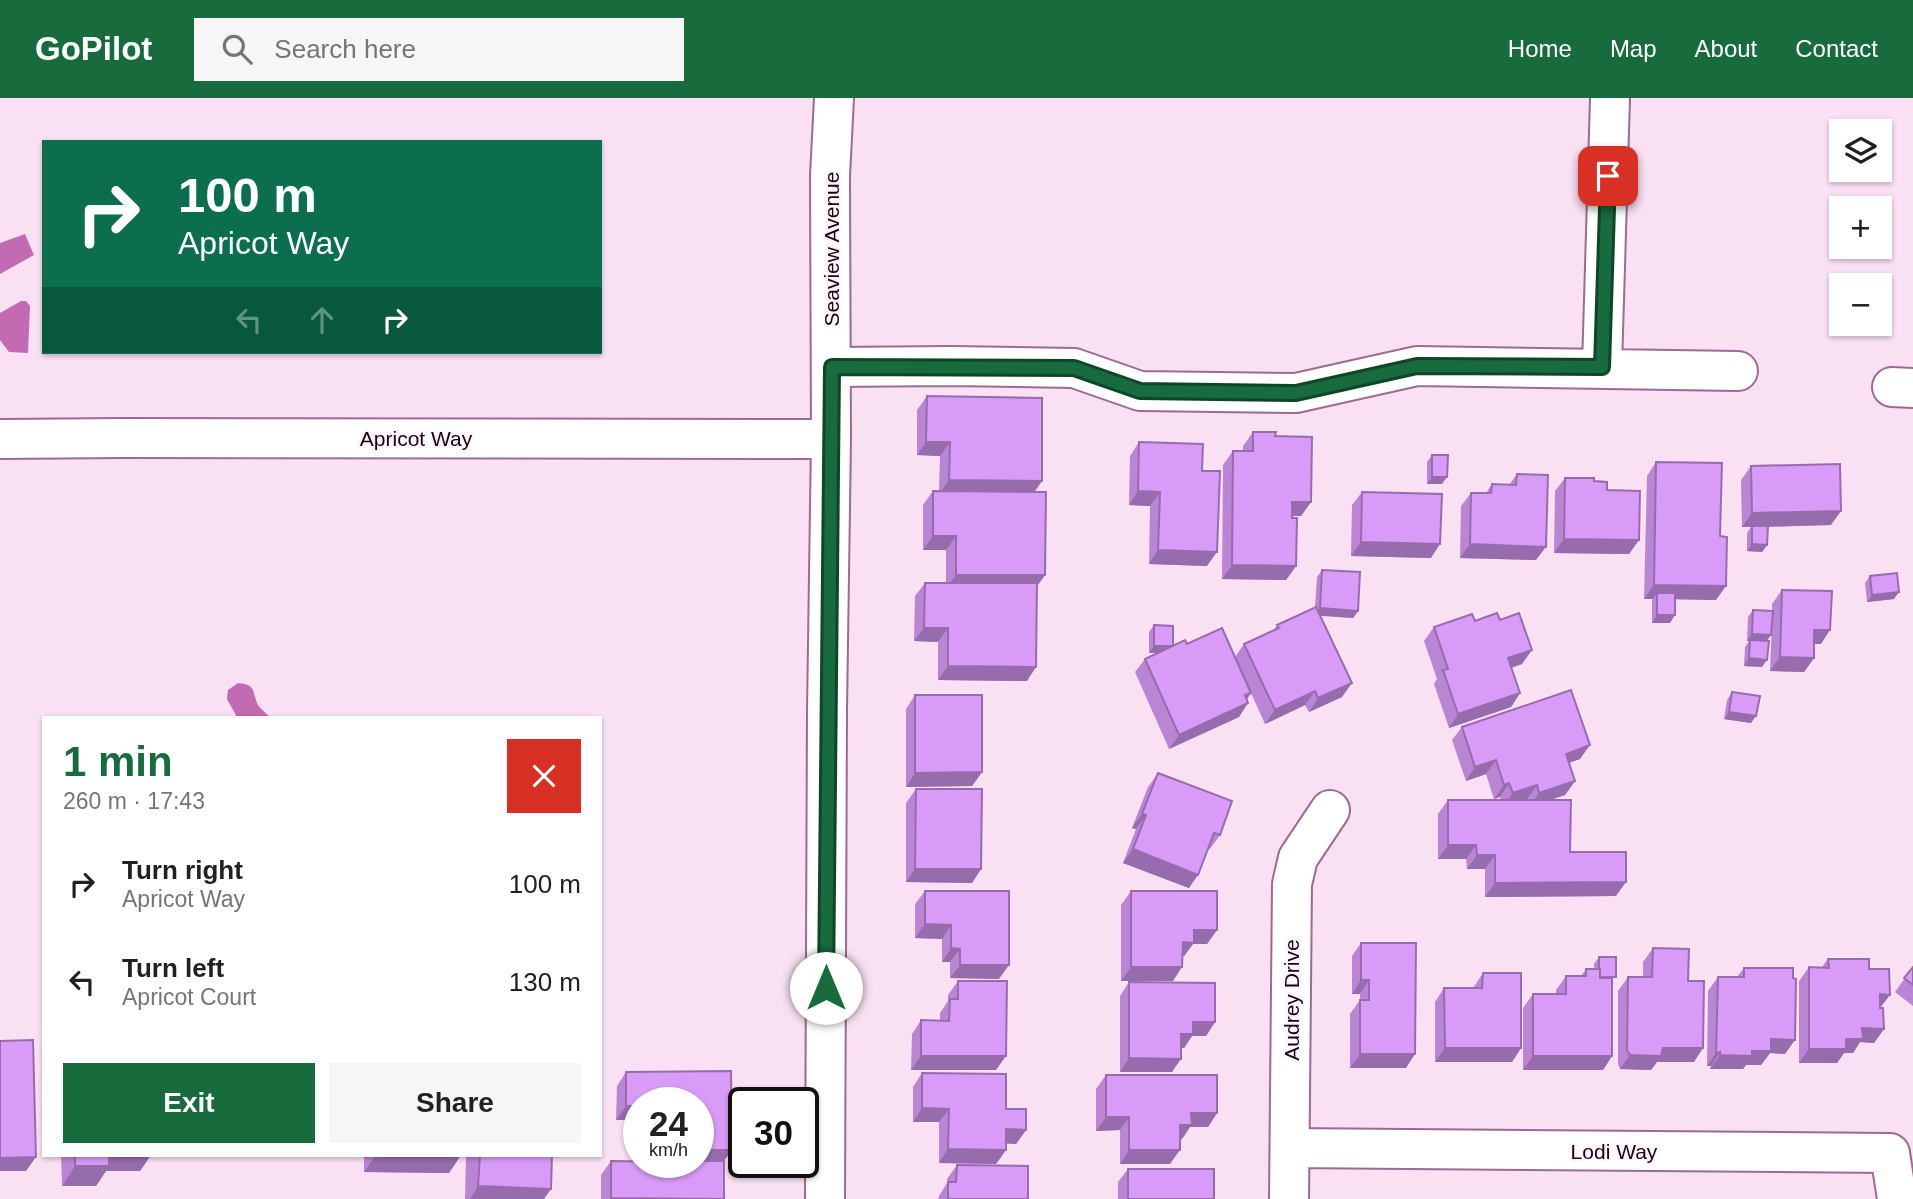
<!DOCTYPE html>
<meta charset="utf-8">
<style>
:root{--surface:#fff;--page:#f6f6f6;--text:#202124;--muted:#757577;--accent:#176b3c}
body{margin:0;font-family:Arial,sans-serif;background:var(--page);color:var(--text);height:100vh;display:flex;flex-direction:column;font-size:26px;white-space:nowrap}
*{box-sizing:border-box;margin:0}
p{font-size:23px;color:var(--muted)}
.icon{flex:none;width:38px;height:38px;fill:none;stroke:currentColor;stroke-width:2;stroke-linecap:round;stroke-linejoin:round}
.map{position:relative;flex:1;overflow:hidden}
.drawer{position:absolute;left:42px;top:618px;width:560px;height:441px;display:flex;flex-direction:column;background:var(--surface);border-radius:0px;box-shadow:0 2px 5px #0004}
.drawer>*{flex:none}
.top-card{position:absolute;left:42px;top:42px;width:560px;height:214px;border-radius:0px;box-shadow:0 2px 5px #0004;background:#0b6e4f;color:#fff;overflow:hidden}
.controls{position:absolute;left:1829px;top:21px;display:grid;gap:14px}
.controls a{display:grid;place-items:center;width:63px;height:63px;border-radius:0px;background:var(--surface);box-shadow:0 2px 5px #0004;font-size:35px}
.speed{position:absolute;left:623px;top:989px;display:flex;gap:14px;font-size:35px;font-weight:700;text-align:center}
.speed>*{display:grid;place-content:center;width:91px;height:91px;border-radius:50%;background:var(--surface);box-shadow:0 2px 5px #0004;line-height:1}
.speed small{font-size:18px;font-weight:400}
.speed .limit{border:4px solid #111;border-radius:10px;background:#fff;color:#111}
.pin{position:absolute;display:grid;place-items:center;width:60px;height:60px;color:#fff;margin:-30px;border-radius:14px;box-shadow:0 4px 10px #0006}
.me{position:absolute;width:77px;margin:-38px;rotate:0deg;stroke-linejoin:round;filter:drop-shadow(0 0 5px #0008)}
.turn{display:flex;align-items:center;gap:24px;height:147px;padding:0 21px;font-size:32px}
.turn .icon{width:91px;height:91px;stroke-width:2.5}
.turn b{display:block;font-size:49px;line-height:60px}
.lanes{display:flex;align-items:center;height:66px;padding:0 21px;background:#0003;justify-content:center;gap:35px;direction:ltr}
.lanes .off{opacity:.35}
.round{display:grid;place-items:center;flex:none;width:74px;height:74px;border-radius:0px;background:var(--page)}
.overview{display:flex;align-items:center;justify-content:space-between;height:119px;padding:0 21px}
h1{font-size:42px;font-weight:700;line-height:52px;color:var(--accent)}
.action{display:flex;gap:14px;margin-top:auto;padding:14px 21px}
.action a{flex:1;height:80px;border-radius:0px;background:var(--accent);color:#fff;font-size:28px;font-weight:700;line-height:80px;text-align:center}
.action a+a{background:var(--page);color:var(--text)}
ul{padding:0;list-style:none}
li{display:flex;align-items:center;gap:21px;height:98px;padding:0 21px}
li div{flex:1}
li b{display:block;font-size:26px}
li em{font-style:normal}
header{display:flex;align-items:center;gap:42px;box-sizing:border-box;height:98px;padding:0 35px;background:var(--accent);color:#fff}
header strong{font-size:33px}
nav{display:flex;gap:38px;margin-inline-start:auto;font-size:24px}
.search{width:490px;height:63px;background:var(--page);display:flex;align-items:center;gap:18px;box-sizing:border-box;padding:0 24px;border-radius:0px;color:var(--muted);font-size:26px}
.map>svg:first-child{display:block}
</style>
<header>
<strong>GoPilot</strong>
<div class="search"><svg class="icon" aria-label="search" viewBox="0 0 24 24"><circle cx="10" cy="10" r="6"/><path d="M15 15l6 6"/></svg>Search here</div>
<nav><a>Home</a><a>Map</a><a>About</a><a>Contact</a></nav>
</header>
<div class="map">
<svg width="1913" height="1101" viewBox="0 0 1913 1101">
<rect width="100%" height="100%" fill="#f9e1f3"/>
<!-- water -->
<path fill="#c26bb3" d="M25 136 34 157 0 176V145Z
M21 203H26L30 208 28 255 9 254 0 242V215Z
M238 585C256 587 252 592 257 605 260 611 266 615 270 619H237L227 601 228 592Z"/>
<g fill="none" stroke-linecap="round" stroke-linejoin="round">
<!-- minor casing -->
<g stroke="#9d6a93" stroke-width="42">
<path id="minor" d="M832 269 952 268 1074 270 1140 293 1296 295 1417 268 1738 273
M1602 269 1610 0
M1892 289 1913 290
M0 341 123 340 831 341
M1290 1050 1890 1055 1897 1101
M825 1101 827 613 831 341 830 78 834 0
M1289 1101 1292 786 1298 760 1330 712"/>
</g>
<!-- minor -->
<use href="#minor" stroke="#fff" stroke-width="38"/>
</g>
<!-- wall -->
<path fill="#ba85d4" d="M927 298 1042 383 1034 394 1045 477 1037 488 1027 583 938 582V544L914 543 915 498 925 485H946V452H923V407L933 393H939L940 358 917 357V312Z
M1253 334 1275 338 1311 404 1301 418H1292L1296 468 1286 482 1222 481 1223 367 1233 353H1243V348Z
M1139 344 1202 373 1207 468 1149 466 1150 408 1129 407 1130 358Z
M1432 357 1442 386H1427V364Z
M1656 364 1716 502 1675 501 1670 525H1652V502L1653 501H1644L1647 378Z
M1751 368 1831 427 1768 429 1767 447 1762 454 1747 453V435L1751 429H1742L1741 382Z
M1517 376 1536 462 1460 460 1461 408 1471 395H1486L1492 386 1509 387Z
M1565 380 1594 383 1607 392 1639 442 1629 456 1554 455 1555 393Z
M1362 394 1431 460 1351 458 1352 407Z
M1322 472 1358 513 1353 520 1321 518 1342 599 1309 614 1305 607 1265 626 1251 595 1247 601 1239 619 1169 651 1135 574 1145 561 1156 555H1149V534L1154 527 1173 548 1187 546 1235 559 1244 546 1273 533 1277 527 1315 509 1317 479Z
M1870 478 1894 501 1867 504 1865 485Z
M1782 492 1821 546H1814V560L1804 574 1770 573 1772 522 1766 543 1762 569 1744 568 1745 549 1749 543H1747L1748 519 1753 512 1772 513V506Z
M1475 523 1522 566 1511 570 1520 595 1511 609 1449 630 1434 586 1437 581 1424 543 1434 529Z
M1732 594 1751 625 1724 621 1727 602Z
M915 597 982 674 972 688 906 689V611Z
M1462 629 1580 661 1569 665 1575 683 1565 697 1550 702 1570 754 1616 798 1485 799V771H1467L1466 761H1438V716L1448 702H1501L1500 699 1494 701 1486 676 1466 683 1452 642Z
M1158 675 1220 737 1210 751 1208 750 1189 790 1123 765 1136 731 1132 730 1148 689Z
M916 691 981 771 972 785 906 784V705Z
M925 793 999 881 950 880V864H942V841L915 840V806Z
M1131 793 1217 832 1207 846H1193L1184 858H1182L1173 883H1121V807Z
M1361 845 1406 970H1350V916L1360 902V896H1352V858Z
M1653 850 1688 883 1694 964H1657L1651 972 1620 971 1618 966V893L1628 879H1643V864Z
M1599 859 1612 885V958L1603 972H1523V910L1533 896H1556V892L1566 878H1581L1586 871H1594V866Z
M1828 861 1869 871 1880 910 1884 931 1874 945 1860 944 1853 955H1844L1837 965H1799V883L1809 869H1822Z
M1913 869V908L1895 894Z
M1744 870 1785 956 1770 955 1761 967H1746L1743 971H1710L1711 968H1707L1708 893 1718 879H1737Z
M1483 875 1521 950 1512 964H1435V904L1444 890H1473Z
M958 883 996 972H911L912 936 921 922 940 923V915L948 903V897Z
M1129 884 1215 924 1206 938H1192L1184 950H1181L1172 974H1120V898Z
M731 973 732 1052 724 1063V1101H601V1077L611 1063 698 1064V1004H639V1022H616L617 988 626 974Z
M922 975 1006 1011 1026 1032 1016 1046 1006 1045V1052L996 1066 939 1065V1024H913V989Z
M1106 977 1217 1015 1208 1029H1190L1182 1041H1180L1170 1066H1120V1032L1096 1033V991Z
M61 1057H151L140 1073H106L96 1088H62Z
M364 1057H461L449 1075 364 1074Z
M466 1057H552L544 1101H465Z
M957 1067 1028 1101H938L939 1098 947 1085V1081Z
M1128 1071 1214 1101H1118V1084Z"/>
<!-- shaded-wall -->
<path fill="#976cad" d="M926 344H950L940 358 917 357Z
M1432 379H1447L1442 386H1427Z
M949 382 1042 383 1032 397 939 396Z
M1138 393 1160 394 1150 408 1129 407Z
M1292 404H1311L1301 418H1282Z
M1841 413 1831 427 1742 429 1752 415Z
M933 438H956L946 452H923Z
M1564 441 1639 442 1629 456 1554 455Z
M1361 444 1440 446 1431 460 1351 458Z
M1470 446 1546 449 1536 462 1460 460Z
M1752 446 1767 447 1762 454 1747 453Z
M1158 452 1217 454 1207 468 1149 466Z
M1232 467 1296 468 1286 482 1222 481Z
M956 477H1045L1035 491 946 490Z
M1654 487 1726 488 1716 502 1657 501V495L1653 501H1644Z
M1899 494 1894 501 1867 504 1872 497Z
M1320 510 1358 513 1353 520 1315 517Z
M1657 517H1675L1670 525H1652Z
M924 530H948L938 544 914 543Z
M1814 532H1830L1821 546H1805Z
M1752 536 1771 537 1766 544 1747 543Z
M1154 548H1173L1168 555H1149Z
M1532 552 1522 566 1499 574 1508 560Z
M1780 559 1814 560 1804 574 1770 573Z
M1749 560 1767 562 1762 569 1744 568Z
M948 568 1036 569 1027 583 938 582Z
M1352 585 1342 599 1309 614 1318 600Z
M1315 593 1305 607 1265 626 1275 612Z
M1251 595 1242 608 1248 605 1239 619 1169 651 1179 637Z
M1520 595 1511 609 1449 630 1458 616Z
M1729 614 1756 618 1751 625 1724 621Z
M1590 647 1580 661 1556 669 1566 656Z
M1496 662 1486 676 1466 683 1475 669Z
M982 674 972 688 906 689 915 675Z
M1575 683 1565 697 1529 709 1539 695Z
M1509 685 1500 699 1494 701 1504 687Z
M1537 687 1527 701 1503 709 1513 695Z
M1142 716 1146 717 1136 731 1132 730Z
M1448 747H1476L1466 761H1438Z
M1133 751 1198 777 1189 790 1123 765Z
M1477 757H1495L1485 771H1467Z
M915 771H981L972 785 906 784Z
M1626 784 1616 798 1485 799 1495 785Z
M925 826 951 827 942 841 915 840Z
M1194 832H1217L1207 846H1193L1184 858H1173L1183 844Z
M951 850 960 851 950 864H942Z
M960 867H1009L999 881 950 880Z
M1131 869H1182L1173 883H1121Z
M1361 882H1369L1360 896H1352Z
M1880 896 1890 897 1880 910Z
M1193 924H1215L1206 938H1192L1184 950H1172L1181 936Z
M1862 930 1884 931 1874 945 1860 944 1853 955H1844L1837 965H1799L1809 951 1846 941Z
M1771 941 1795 942 1785 956 1770 955 1761 967H1746L1743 971H1710L1720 957 1752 953Z
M1445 950H1521L1512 964H1435Z
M1663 950H1703L1694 964H1657L1651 972 1620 971 1630 957Z
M1720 954 1711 968H1707L1716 955Z
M1360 956H1415L1406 970H1350Z
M921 958H1006L996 972H911Z
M1533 958H1612L1603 972H1523Z
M1129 960 1181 961 1172 974H1120Z
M626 1008H639V1022H616Z
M922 1010 949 1011 939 1024H913Z
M1191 1015H1217L1208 1029H1190L1182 1041H1170L1180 1027Z
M1106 1019H1129L1120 1032 1096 1033Z
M1006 1031 1026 1032 1016 1046 996 1045Z
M948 1051 1006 1052 996 1066 939 1065Z
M698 1052H732L722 1065 698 1064Z
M1129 1052H1180L1170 1066H1120Z
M107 1057H151L140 1073H106L96 1088H62L75 1068Z
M376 1057H461L449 1075 364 1074Z
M36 1059 26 1073H0V1060Z
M478 1088 551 1091 544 1101H470Z"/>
<!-- building -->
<path fill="#d89bf7" stroke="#976cad" stroke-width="2" d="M927 298 1042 300V383L949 382 950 344H926Z
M1253 334H1276L1275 338 1312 339 1311 404H1292V420H1297L1296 468 1232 467 1233 353H1253Z
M1139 344 1203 346 1202 373H1220L1217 454 1158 452 1160 394 1138 393Z
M1432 357H1448L1447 379H1432Z
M1656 364 1722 365 1720 438 1727 439 1726 488 1654 487Z
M1840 366 1841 413 1752 415 1751 368Z
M1517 376 1548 377 1546 449 1470 446 1471 395H1491L1492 386 1516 387Z
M1565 380H1594V383L1607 384V392L1640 393 1639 442 1564 441Z
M933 393 1046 394 1045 477H956V438H933Z
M1362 394 1442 396 1440 446 1361 444Z
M1752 428H1768L1767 447 1752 446Z
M1322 472 1360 474 1358 513 1320 510Z
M1897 475 1899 494 1872 497 1870 478Z
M925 485H1037L1036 569 948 568V530H924Z
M1782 492 1832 493 1830 532H1814V560L1780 559Z
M1657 495H1675V517H1657Z
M1316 509 1352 585 1318 600 1315 593 1275 612 1244 546 1279 530 1277 527Z
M1753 512 1773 513 1771 537 1752 536Z
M1497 515 1500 522 1519 515 1532 552 1508 560 1520 595 1458 616 1443 572 1448 571 1434 529 1472 516 1475 523Z
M1154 527 1173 528V548H1154Z
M1222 530 1251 595 1245 597 1248 605 1179 637 1145 561 1185 542 1187 546Z
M1750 542 1769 543 1767 562 1749 560Z
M1571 592 1590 647 1566 656 1575 683 1539 695 1537 687 1513 695 1509 685 1504 687 1496 662 1475 669 1462 629Z
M1732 594 1760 598 1756 618 1729 614Z
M915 597H982V674L915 675Z
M1158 675 1232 703 1220 737 1214 735 1198 777 1133 751 1146 717 1142 716Z
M916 691H982L981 771H915Z
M1448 702H1571L1570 754H1626V784L1495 785V757H1477L1476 747H1448Z
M925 793H1009V867H960V851L951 850V827L925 826Z
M1131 793H1217V832H1194V845L1183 844 1182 869H1131Z
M1361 845H1416L1415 956H1360V902H1369V882H1361Z
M1653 850 1689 851 1688 883H1704L1703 950H1663L1661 958 1630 957 1627 952 1628 879H1652Z
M1599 859H1616V879H1600V871H1599Z
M1828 861H1869V871H1889L1890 897 1880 896V910H1883L1884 931 1862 930 1863 941H1846V951H1809V869L1829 870Z
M1913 869V887L1904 880Z
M1744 870H1793V880L1796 881 1795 942 1771 941V953H1752V958L1720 957V954L1716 955 1718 879H1744Z
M1586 871H1600V880H1612V958H1533V896H1566V878H1586Z
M1483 875H1521V950H1445L1444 890H1482Z
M958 883H1007L1006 958H921V922L949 923 950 901H958Z
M1129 884 1215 885V924H1193V936H1181V961L1129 960Z
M33 942 36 1059 0 1060V943Z
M731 973 732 1052H698V1004H639V1008H626V974Z
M922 975 1006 976V1011H1026V1032L1006 1031V1052L948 1051 949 1011 922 1010Z
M1106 977H1217V1015H1191L1192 1027H1180V1052H1129V1019H1106Z
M75 1057H109V1068H75Z
M480 1057H552L551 1091 478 1088Z
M611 1063 698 1064V1063H724V1101L611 1100Z
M957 1067 1028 1068V1101H948V1084H956Z
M1128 1071H1214V1101H1128Z"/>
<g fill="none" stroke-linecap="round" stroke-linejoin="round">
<!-- route casing -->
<g stroke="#0f4627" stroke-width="18">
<path id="route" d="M826 890 832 269 1074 270 1140 293 1296 295 1417 268 1602 269 1608 78"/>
</g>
<!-- route -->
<use href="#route" stroke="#176b3c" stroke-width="12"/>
</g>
<g text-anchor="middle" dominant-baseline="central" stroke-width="5" stroke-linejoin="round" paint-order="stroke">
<!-- street labels -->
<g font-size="21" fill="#160513" stroke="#fff3fc">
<text transform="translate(831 151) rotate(-90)">Seaview Avenue</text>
<text x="416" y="340">Apricot Way</text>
<text transform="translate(1291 902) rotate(-90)">Audrey Drive</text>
<text x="1614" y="1053">Lodi Way</text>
</g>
</g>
</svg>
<div class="controls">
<a><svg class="icon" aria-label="layers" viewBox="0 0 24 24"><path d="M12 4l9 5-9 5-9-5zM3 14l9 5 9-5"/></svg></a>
<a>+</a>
<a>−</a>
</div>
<div class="speed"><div>24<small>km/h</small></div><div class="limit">30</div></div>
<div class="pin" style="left:1608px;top:78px;background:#d93025"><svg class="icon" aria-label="arrive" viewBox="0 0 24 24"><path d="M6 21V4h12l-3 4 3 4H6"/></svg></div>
<svg class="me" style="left:826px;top:890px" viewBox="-20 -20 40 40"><circle r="19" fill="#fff"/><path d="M0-13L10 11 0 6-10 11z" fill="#176b3c"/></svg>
<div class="top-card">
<div class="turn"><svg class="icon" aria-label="right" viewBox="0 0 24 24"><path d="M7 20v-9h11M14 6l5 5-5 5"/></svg><div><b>100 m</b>Apricot Way</div></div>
<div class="lanes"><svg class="icon off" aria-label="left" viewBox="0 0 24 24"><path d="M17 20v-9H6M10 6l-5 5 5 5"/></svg><svg class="icon off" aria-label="ahead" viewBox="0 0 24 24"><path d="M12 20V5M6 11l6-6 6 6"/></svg><svg class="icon" aria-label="right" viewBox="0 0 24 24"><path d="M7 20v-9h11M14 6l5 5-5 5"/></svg></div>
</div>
<section class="drawer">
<div class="overview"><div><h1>1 min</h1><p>260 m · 17:43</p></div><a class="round" style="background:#d93025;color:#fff"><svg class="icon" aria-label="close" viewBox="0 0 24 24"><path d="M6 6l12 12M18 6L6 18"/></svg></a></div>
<ul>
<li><svg class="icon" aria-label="right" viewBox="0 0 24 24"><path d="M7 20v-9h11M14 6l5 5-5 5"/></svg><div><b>Turn right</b><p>Apricot Way</p></div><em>100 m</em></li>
<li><svg class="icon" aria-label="left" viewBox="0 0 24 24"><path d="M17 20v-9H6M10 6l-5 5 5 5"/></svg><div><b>Turn left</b><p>Apricot Court</p></div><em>130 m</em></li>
</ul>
<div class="action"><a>Exit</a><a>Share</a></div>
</section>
</div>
